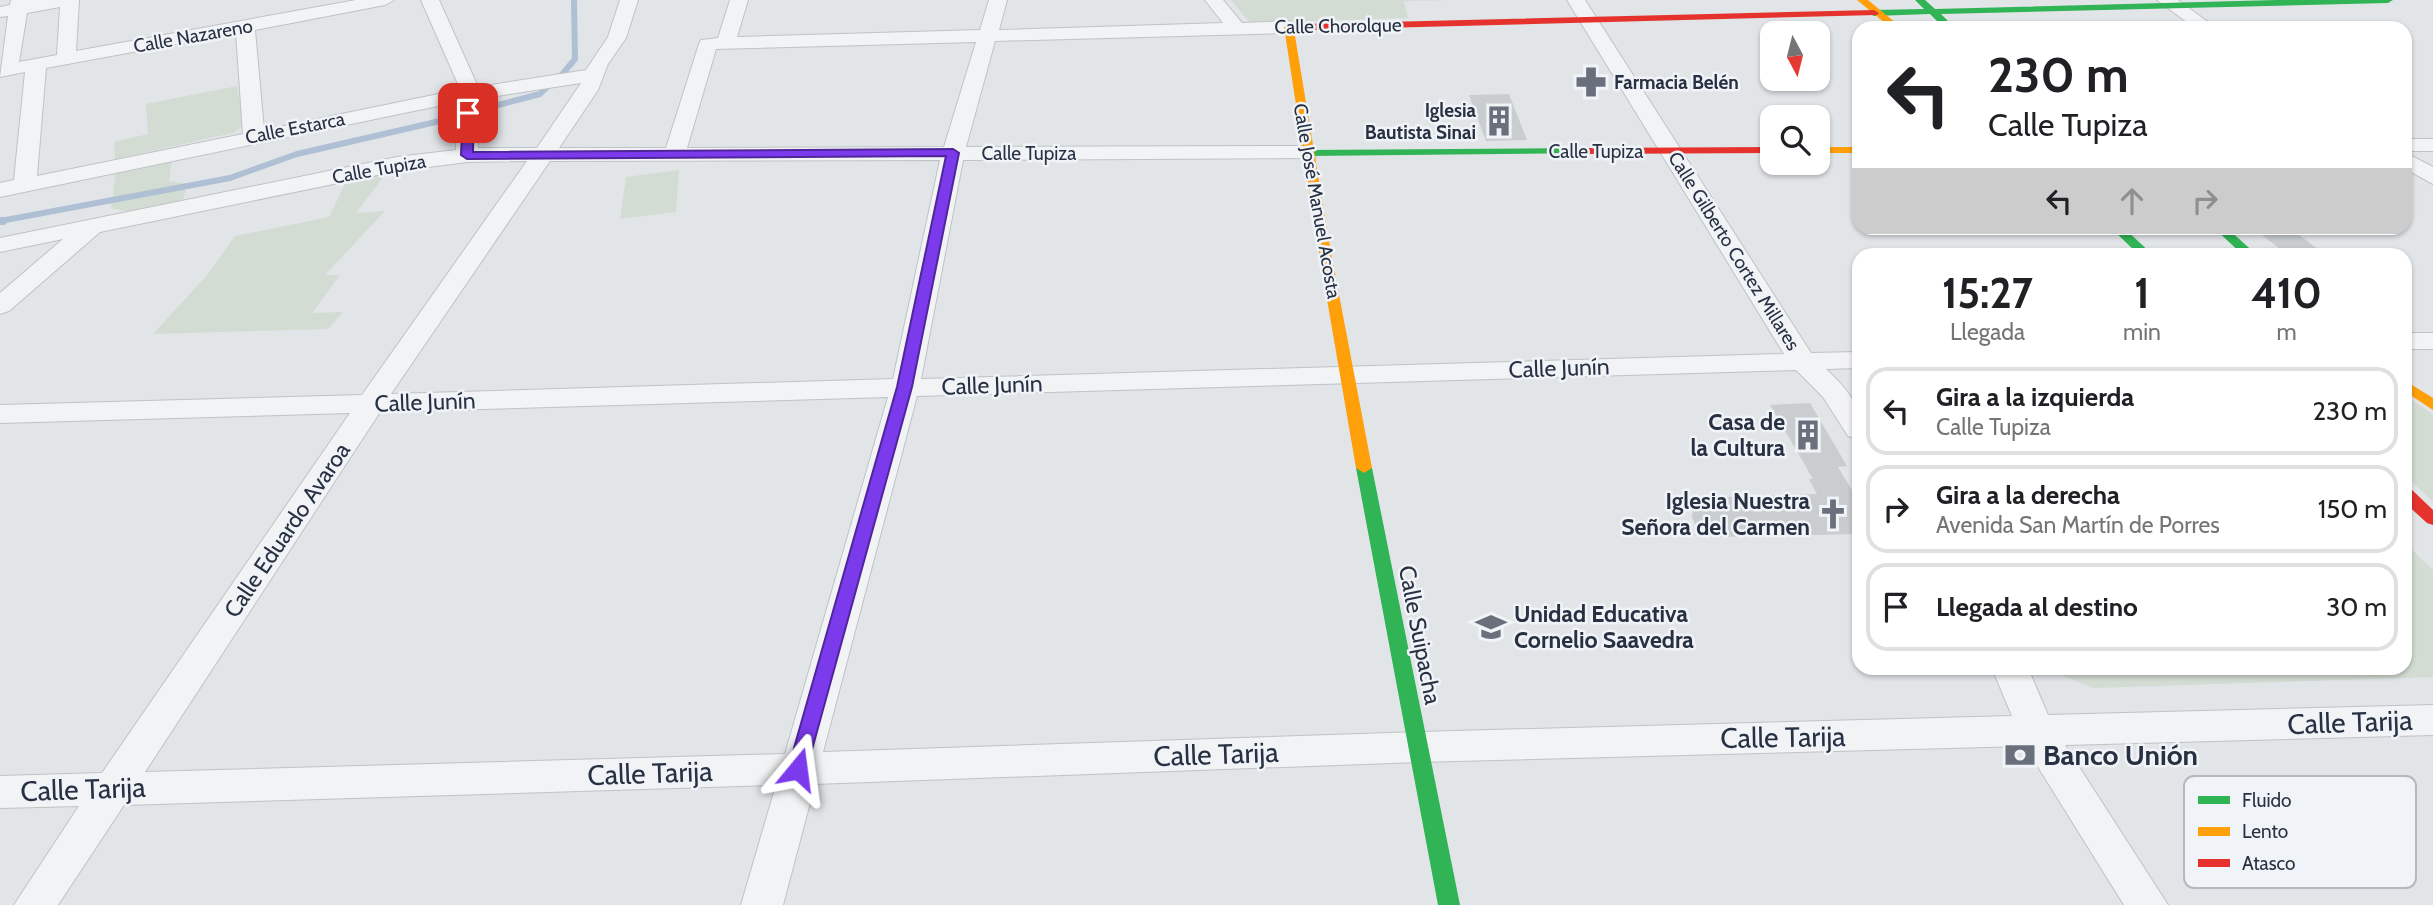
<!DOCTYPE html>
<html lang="es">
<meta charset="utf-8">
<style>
:root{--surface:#fff;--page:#f2f2f2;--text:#202124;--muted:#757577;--line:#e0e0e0}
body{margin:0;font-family:Cabin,sans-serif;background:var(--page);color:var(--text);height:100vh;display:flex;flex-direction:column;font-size:26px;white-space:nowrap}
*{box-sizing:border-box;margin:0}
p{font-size:23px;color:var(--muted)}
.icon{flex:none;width:38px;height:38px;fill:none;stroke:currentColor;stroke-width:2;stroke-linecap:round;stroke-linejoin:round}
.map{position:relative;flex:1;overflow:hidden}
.drawer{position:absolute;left:1852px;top:248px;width:560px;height:427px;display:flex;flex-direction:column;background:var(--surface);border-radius:21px;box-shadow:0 2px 5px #0004}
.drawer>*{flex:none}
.top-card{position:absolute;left:1852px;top:21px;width:560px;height:214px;border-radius:21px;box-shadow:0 2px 5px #0004;background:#fff;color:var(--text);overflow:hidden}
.needle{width:46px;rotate:173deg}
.controls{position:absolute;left:1760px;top:21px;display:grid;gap:14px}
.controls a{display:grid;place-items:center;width:70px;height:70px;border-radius:14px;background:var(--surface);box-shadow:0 2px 5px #0004;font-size:35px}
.pin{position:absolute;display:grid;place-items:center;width:60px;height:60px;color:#fff;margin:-30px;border-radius:14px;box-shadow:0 4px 10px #0006}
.me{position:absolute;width:77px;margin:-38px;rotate:16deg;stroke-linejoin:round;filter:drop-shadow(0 0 5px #0008)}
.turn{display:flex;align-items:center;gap:24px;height:147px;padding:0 21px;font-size:32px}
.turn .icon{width:91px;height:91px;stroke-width:2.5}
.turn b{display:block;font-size:49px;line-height:60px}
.lanes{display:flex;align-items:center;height:66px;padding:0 21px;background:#0003;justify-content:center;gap:35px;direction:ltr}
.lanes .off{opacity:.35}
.eta{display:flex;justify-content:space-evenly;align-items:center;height:119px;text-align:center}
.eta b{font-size:42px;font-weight:700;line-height:49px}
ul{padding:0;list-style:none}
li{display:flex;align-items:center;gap:21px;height:88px;margin:0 14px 10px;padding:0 7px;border:4px solid var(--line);border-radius:21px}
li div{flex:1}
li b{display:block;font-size:26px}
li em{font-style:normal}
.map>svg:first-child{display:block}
</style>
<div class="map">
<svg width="2433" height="905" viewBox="0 0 2433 905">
<rect width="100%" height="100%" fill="#e2e5e8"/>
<!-- green -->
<path fill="#d2dcd3" d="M1231 0H1458L1404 1 1408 18 1250 23Z
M237 86 244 126 233 133 115 159 114 142 148 134 146 104Z
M172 159 169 181 186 184 184 199C160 206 136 216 111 208L116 171Z
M679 170 676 212 620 219 626 177Z
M387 172 356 213 385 211 325 275H340L312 313 343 312 328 329 153 334 208 274 235 236 329 217 347 180Z
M2404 394 2433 415V502L2405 475Z
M2405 543 2433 570V677L2093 688 2047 669 2404 668Z"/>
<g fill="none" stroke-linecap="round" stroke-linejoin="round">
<!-- stream-far1 -->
<path stroke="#afc0d4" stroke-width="6" d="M560 77 575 59 574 0
M487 108 540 94 547 87
M0 221 230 178 297 154 449 119"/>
<!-- stream -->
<path stroke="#afc0d4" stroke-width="8" d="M0 221H3"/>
</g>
<!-- building -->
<path fill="#c9cdd0" d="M1509 94 1527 140 1486 141 1469 95Z
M2253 228H2290L2327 256H2289Z
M1810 403 1847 466 1838 467 1858 500V534L1719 537 1695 524 1692 517 1693 506 1699 498 1817 494 1809 479H1813L1770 405Z"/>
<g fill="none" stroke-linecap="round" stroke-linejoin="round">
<!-- street casing -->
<g stroke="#bfc2c6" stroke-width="2">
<path id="street" d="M11 0H79L76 51 356 0H394L385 5 255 30 264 130 458 90V84L421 0H439L478 87 586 70 608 37 620 0H638L626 38 608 64 598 90 559 148H666L699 44 701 40 718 38 730 0H748L737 37 980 30 989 0H1007L999 30 1223 23 1205 0H1223L1242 23 1289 21 1298 27 1289 33 995 41 966 147 1307 146 1315 148 1318 153 1315 158 963 160 921 379 1784 354 1567 0H1585L1811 353 1858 352V368L1826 369C1851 393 1861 404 1858 439L1848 436 1823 397 1796 370 917 396 823 752 1419 732 2012 716 1992 668H2028L2048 715 2433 705V735L2065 745 2168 905H2124L2025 746 1419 762 815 784 783 905H741L776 785 124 805 58 905H14L79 806 0 808V776L102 773 350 413 0 423V405L362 395 527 161 467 162 397 171 100 232 9 311 0 314V293L63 239 0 252V238L397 157 456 150 457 102 0 197V183L14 180 25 72 0 77 8 16 0 17V7L10 5ZM60 7 57 55 19 62 27 13ZM236 33 243 134 37 176 46 68ZM976 42 944 147 687 148 716 49ZM581 83 537 148H478V99ZM940 160 893 379 391 394 550 161ZM888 397 785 754 145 772 380 412Z
M2157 0H2178L2216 28H2195Z
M2404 139H2433V151H2404Z
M2404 152 2433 167V184L2404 168Z
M2404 333H2433V349H2404Z"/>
</g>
<!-- street -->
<use href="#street" fill="#f2f3f4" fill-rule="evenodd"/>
<!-- fast -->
<path fill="#30b455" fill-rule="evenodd" d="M1915 0H1925L1935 9 2276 0H2393L2388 3 1941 14 1955 28H1944L1930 14 1874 16 1869 13 1874 10 1924 9Z
M1580 148 1584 149V153L1307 156 1301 153 1307 150Z
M2111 228H2124L2154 256H2140Z
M2214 228H2227L2258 256H2244Z
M1364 463 1372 468 1460 905H1438L1356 468Z"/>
<!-- slow -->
<path fill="#ff9f0a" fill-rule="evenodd" d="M1857 0H1868L1902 28H1891Z
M1289 24H1304L1309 27 1294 30 1330 247 1372 468 1364 473 1356 468 1318 247 1284 27Z
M1818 147H1858V153H1818Z
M2404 380 2433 398V410L2404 391Z"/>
<!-- jam -->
<path fill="#e5322d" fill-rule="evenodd" d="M1874 10 1879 13 1877 15 1304 30 1299 27 1304 24Z
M1773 147V153L1580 154 1574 151 1580 148Z
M2404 487 2410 488 2433 510V525L2427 523 2404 502Z"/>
</g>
<!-- route -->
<path fill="#7c3aed" stroke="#51269a" stroke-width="2" d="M468 110 474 113 473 152 953 149 959 153 912 387 805 775 798 777 791 775 788 769 897 387 946 156 467 159 461 155 463 113Z"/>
<!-- icons -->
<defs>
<g id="pharmacy-bare" transform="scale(2.415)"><path d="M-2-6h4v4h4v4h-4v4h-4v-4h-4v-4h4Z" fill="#69707c" stroke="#f0f3f7" stroke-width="2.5" paint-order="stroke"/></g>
<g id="building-bare" transform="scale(2.415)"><path d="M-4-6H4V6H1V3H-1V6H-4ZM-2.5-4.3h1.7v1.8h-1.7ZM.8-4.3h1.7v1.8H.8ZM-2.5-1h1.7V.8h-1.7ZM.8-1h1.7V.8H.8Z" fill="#69707c" stroke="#f0f3f7" stroke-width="2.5" paint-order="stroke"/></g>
<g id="church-bare" transform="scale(2.415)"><path d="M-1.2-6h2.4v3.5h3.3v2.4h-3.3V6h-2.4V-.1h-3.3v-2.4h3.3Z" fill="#69707c" stroke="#f0f3f7" stroke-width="2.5" paint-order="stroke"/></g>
<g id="school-bare" transform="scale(2.415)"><path d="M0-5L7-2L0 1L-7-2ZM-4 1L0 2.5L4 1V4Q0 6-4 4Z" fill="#69707c" stroke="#f0f3f7" stroke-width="2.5" paint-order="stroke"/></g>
<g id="bank-bare" transform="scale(2.415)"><path d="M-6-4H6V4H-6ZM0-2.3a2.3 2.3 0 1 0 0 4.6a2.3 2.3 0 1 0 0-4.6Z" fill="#69707c" stroke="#f0f3f7" stroke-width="2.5" paint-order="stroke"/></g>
</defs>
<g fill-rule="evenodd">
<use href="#pharmacy-bare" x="1591" y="82"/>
<use href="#building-bare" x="1499" y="121"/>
<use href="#building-bare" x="1808" y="435"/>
<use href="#church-bare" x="1833" y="514"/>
<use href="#school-bare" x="1491" y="627"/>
<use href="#bank-bare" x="2020" y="755"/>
</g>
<g text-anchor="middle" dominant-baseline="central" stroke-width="5" stroke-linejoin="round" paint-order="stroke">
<!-- far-street labels -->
<g font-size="19" fill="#283142" stroke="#f0f3f7">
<text transform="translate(1338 26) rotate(-1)">Calle Chorolque</text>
<text transform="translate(193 36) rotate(-10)">Calle Nazareno</text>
<text transform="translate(295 128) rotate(-11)">Calle Estarca</text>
<text x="1596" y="151">Calle Tupiza</text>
<text x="1029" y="153">Calle Tupiza</text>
<text transform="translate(379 169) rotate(-10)">Calle Tupiza</text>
<text transform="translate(1317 201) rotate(80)">Calle José Manuel Acosta</text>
<text transform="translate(1734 251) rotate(58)">Calle Gilberto Cortez Millares</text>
</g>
<!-- far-poi labels -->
<g font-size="19" font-weight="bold" fill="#283142" stroke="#f0f3f7" text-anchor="start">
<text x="1614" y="82">Farmacia Belén</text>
<text x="1476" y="110" text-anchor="end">Iglesia<tspan x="1476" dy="22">Bautista Sinai</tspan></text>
</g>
<!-- street labels -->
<g font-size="23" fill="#283142" stroke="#f0f3f7">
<text transform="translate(1559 368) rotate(-2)">Calle Junín</text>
<text transform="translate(992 385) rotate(-2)">Calle Junín</text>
<text transform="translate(425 402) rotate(-2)">Calle Junín</text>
<text transform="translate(287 530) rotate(-56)">Calle Eduardo Avaroa</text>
<text transform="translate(1420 635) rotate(79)">Calle Suipacha</text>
</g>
<!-- poi labels -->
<g font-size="23" font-weight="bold" fill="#283142" stroke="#f0f3f7" text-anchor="end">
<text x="1785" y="422">Casa de<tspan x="1785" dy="26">la Cultura</tspan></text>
<text x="1810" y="501">Iglesia Nuestra<tspan x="1810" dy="26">Señora del Carmen</tspan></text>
<text x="1514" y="614" text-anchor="start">Unidad Educativa<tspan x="1514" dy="26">Cornelio Saavedra</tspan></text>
</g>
<!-- near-street labels -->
<g font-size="28" fill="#283142" stroke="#f0f3f7">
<text transform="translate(2350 722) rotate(-2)">Calle Tarija</text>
<text transform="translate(1783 737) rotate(-1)">Calle Tarija</text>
<text transform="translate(1216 754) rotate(-2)">Calle Tarija</text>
<text transform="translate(650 773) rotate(-2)">Calle Tarija</text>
<text transform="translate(83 789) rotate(-2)">Calle Tarija</text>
</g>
<!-- near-poi labels -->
<g font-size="28" font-weight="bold" fill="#283142" stroke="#f0f3f7" text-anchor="start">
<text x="2043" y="755">Banco Unión</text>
</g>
</g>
<!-- legend -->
<rect x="2184" y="776" width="232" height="112" rx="10" fill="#f0f3f7" stroke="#b4b9c1" stroke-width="2"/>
<rect x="2198" y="796" width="32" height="8" fill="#30b455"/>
<rect x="2198" y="827" width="32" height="9" fill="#ff9f0a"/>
<rect x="2198" y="859" width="32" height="8" fill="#e5322d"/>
<g font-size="19" fill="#283142">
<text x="2242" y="807">Fluido</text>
<text x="2242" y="838">Lento</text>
<text x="2242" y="870">Atasco</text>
</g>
</svg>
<div class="controls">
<a><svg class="needle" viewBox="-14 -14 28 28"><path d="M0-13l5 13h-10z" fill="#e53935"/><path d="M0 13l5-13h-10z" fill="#757577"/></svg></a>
<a><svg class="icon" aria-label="search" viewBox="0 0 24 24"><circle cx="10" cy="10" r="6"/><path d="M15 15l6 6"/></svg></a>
</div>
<div class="pin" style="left:468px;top:113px;background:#d93025"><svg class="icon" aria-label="arrive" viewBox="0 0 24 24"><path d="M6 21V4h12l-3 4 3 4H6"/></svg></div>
<svg class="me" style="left:798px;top:769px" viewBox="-20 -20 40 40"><path d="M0-17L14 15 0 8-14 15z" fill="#7c3aed" stroke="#fff" stroke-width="4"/></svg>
<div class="top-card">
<div class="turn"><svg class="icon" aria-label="left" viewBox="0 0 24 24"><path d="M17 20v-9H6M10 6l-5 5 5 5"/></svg><div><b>230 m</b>Calle Tupiza</div></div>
<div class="lanes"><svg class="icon" aria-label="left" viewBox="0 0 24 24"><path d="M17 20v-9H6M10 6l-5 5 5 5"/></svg><svg class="icon off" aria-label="ahead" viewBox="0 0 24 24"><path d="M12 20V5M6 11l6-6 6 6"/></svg><svg class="icon off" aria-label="right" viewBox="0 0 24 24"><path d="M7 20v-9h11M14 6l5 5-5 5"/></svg></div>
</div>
<section class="drawer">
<div class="eta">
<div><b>15:27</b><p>Llegada</p></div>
<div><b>1</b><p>min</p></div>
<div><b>410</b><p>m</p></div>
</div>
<ul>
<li><svg class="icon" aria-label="left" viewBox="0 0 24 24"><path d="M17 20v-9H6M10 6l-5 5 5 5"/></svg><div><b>Gira a la izquierda</b><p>Calle Tupiza</p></div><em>230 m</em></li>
<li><svg class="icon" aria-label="right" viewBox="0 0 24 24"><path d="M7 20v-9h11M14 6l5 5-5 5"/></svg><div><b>Gira a la derecha</b><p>Avenida San Martín de Porres</p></div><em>150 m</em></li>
<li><svg class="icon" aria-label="arrive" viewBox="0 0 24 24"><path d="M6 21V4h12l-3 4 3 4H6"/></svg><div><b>Llegada al destino</b></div><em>30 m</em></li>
</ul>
</section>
</div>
